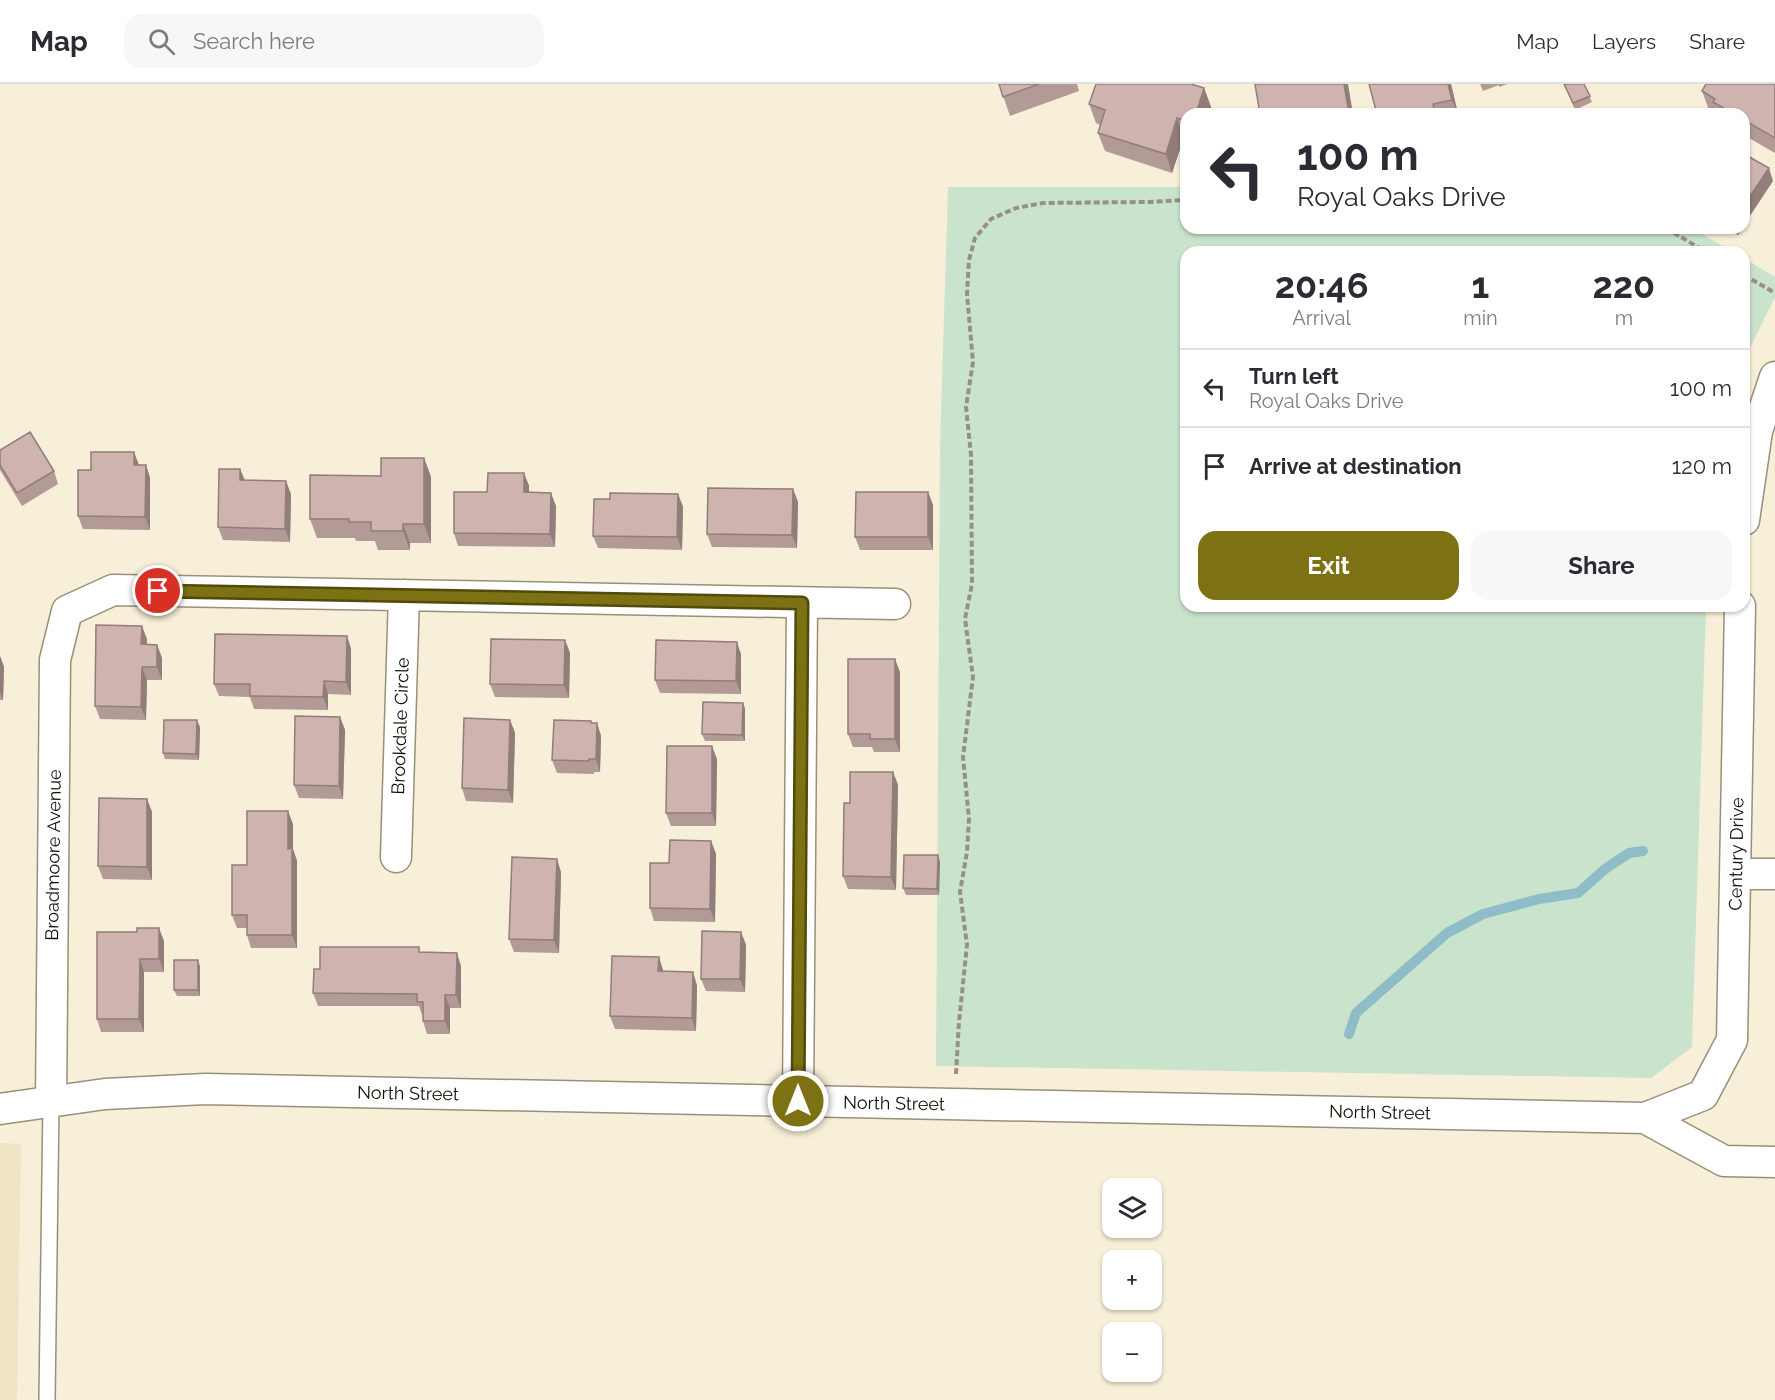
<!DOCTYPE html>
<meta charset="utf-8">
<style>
:root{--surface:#fff;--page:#f7f7f7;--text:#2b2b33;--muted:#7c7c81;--line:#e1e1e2;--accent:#7d7213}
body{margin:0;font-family:Raleway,sans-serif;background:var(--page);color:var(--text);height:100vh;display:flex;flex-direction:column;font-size:22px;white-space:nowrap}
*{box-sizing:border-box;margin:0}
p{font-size:20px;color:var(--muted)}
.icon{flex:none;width:33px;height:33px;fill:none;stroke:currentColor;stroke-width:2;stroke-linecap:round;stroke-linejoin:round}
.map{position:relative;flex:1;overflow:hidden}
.side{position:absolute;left:1180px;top:162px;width:570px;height:366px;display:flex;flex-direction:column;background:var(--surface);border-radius:18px;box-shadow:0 2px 4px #0004}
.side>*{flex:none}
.banner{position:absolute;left:1180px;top:24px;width:570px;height:126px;border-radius:18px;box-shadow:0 2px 4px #0004;background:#fff;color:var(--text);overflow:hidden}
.controls{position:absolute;left:1102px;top:1094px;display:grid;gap:12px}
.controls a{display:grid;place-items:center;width:60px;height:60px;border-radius:12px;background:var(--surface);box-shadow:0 2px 4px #0004;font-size:30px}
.pin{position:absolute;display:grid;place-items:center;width:51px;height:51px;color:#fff;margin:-26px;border:3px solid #fff;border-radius:50%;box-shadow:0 2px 6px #0007}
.me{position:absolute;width:66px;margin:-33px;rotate:0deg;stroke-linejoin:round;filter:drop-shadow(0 0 4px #0008)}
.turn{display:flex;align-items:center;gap:21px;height:126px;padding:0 18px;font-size:27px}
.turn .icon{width:78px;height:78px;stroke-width:2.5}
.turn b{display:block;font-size:42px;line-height:51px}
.eta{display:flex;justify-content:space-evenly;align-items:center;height:102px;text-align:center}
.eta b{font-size:36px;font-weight:700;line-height:42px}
.primary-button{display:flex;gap:12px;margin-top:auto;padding:12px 18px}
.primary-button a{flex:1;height:69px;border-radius:18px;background:var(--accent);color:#fff;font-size:24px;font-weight:700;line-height:69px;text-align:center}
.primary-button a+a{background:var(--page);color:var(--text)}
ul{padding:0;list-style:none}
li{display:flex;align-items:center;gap:18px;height:78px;padding:0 18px;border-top:2px solid var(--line)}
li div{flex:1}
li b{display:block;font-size:22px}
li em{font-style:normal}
header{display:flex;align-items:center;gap:36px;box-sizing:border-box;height:84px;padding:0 30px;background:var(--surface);border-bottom:2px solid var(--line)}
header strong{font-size:28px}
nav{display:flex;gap:33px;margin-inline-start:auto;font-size:21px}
.search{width:420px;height:54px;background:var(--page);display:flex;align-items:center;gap:15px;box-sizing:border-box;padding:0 21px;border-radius:18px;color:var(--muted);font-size:22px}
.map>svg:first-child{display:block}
</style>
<header>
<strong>Map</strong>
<div class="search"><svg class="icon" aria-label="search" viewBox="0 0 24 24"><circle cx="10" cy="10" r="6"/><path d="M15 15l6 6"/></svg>Search here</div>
<nav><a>Map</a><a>Layers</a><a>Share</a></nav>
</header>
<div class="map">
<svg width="1775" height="1316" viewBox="0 0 1775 1316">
<rect width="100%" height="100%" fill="#f8efd8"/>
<!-- built -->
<path fill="#f0e4c6" d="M0 1059 21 1060 17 1316H0Z"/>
<!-- green -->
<path fill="#cae3cc" d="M948 103H1186V144H1692L1733 168H1186V522H1706L1692 963 1651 994 936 982 940 363Z
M1745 175 1775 193V213L1745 274Z"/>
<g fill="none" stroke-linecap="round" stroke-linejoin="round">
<!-- stream -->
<path stroke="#8fbdc7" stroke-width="10" d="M1349 950 1356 929 1447 849 1483 830 1539 815 1578 809 1605 785 1629 769 1643 767"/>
<!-- lane casing -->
<g stroke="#98907a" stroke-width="18">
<path id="lane" d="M47 1316 51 1018"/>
</g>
<!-- street casing -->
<g stroke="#98907a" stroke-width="33">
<path id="street" d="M1744 436 1757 347 1775 293
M396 773 404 511
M1736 790H1775
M798 1017 802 519
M51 1018 55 576 67 527 113 506 895 520
M0 1025 105 1010 205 1005 1645 1034 1703 1011 1732 956 1740 522
M1645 1034 1724 1077 1775 1078"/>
</g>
<!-- path -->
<path stroke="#989181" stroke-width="4" stroke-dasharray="6 3" stroke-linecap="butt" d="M1666 144 1706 168
M1744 191 1775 209
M956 990 959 938 967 861 960 808 967 768 969 735 963 673 973 593 965 535 972 500 971 371 966 323 973 278 967 210 969 176 975 154 991 135 1016 124 1043 119 1147 118 1186 116"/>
<!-- lane -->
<use href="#lane" stroke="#fff" stroke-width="15"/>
<!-- street -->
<use href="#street" stroke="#fff" stroke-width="30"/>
</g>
<!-- wall -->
<path fill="#b29a96" d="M999 0H1077L1079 7 1010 32Z
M1369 0H1451L1458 30H1377Z
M1480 0H1508L1499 3V1L1483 7Z
M1564 0H1584L1592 18 1575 26Z
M1775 0V69L1744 51V30H1716L1709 26 1702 7Z
M1113 1 1204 4 1211 23 1209 30H1186V54L1184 53 1172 89 1105 67 1098 49 1100 41 1096 39 1089 20Z
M1722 144H1743L1738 151 1732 148 1731 149Z
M0 366 54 387 58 400 22 422 0 386Z
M424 374 431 393V459H410V466H378L375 457H356L355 454H317L310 435Z
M139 381H146L150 394V446L83 445 78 432 91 386Z
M240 385 245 396 291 410 290 458 223 456 218 443Z
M524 389 529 402V408L556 422 555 463 458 462 454 449 487 408Z
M793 405 798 418 797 464 712 463 707 450Z
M928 408 933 421V466H860L855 453Z
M678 410 683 423 682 466 598 464 593 452 610 415Z
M347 552 351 565V611L328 610V626L254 625 250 613 219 612 214 600Z
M147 555 146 561H157L162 574V596H147L146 636 100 635 95 622Z
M565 556 570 569 569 614 495 613 490 600Z
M741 570V610L660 609 655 596Z
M0 572 4 583 3 616H0Z
M900 588V668H874L872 663H853L848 650Z
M743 619 745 625V657H705L702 650Z
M340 633 345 646 343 715 299 714 294 701Z
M510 636 515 649 513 719 466 717 462 704Z
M591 637 592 639H597L601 652 600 688H594V690L557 689 552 676Z
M200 643 199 676 165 675 163 669Z
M717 675 716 742H671L666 729Z
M893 688 898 701 896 806 848 805 843 792 850 719Z
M147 715 152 728V796L103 795 98 782Z
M293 740V765L297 777V864H251L247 851V844H237L232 831 247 781Z
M711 757 716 770 715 838 654 837 650 824 669 779Z
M938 771 940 778 939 811H906L903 804Z
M561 788 559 869 514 868 509 855Z
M97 848 164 857V888H144V948H101L97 935Z
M741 848 746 861 745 908 706 907 701 895Z
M421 868 461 882V924H450V950H427L423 937V931H422L419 922H318L313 909 320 885Z
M200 882V912H177L174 906Z
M663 886V887L697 901 696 947 615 945 610 932Z"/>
<!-- shaded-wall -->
<path fill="#917d7a" d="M1344 0H1348L1353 30H1349Z
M1448 0H1451L1458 30 1452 16Z
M1204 4 1211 23 1209 30H1196Z
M1177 34 1184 53 1172 89 1166 70Z
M1769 84 1773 97 1744 141V121Z
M1736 144H1743L1738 151Z
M134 368 139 381H134Z
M424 374 431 393V459L424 440Z
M146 381 150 394V446L145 433Z
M240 385 245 398 240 396Z
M524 389 529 402V421L524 408Z
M286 397 291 410 290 458 285 445Z
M793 405 798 418 797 464 792 451Z
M928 408 933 421V466L928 453Z
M551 409 556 422 555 463 550 450Z
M678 410 683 423 682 466 677 453Z
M403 440 410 459V466L403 447Z
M142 542 147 555 146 573 141 560Z
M347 552 351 565V611L346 598Z
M565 556 570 569 569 614 564 601Z
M737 558 741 570V610L736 597Z
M157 561 162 574V596L157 583Z
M0 572 4 583 3 616 0 608Z
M895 575 900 588V668L895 655Z
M142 583 147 596 146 636 141 623Z
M324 597 328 610V626L323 613Z
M743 619 745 625V657L742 651Z
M340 633 345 646 343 715 339 702Z
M197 636 200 643 199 676 196 670Z
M510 636 515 649 513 719 508 706Z
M597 639 601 652 600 688 596 675Z
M712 662 717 675 716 742 712 729Z
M893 688 898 701 896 806 891 793Z
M147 715 152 728V796L147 783Z
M288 727 293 740V765L297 777V864L292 851 288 765Z
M711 757 716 770 715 838 710 825Z
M938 771 940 778 939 811 937 805Z
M557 775 561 788 559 869 554 856Z
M159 844 164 857V888L159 875Z
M741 848 746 861 745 908 740 895Z
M457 869 461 882V924L456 911Z
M659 873 663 886V900L658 887Z
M140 875 144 888V948L139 935Z
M198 876 200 882V912L198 906Z
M693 888 697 901 696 947 692 934Z
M445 911 450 924V950L445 937Z"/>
<!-- building -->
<path fill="#cfb3af" stroke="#917d7a" stroke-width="1.5" d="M999 0H1039L1003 13Z
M1096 0H1191L1204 4 1196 30H1186V37L1177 34 1166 70 1098 49 1105 26 1089 20Z
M1255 0H1344L1349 30H1260Z
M1369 0H1448L1452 16 1433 20 1435 30H1397L1396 28 1390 30H1377Z
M1564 0H1584L1590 12 1573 19Z
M1706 0H1775V54L1744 36V30H1734L1713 18 1715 15 1702 7Z
M1744 70 1769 84 1744 121Z
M30 348 54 387 17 409 0 381V366Z
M91 368H134V381H146L145 433 78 432V386H91Z
M381 374H424V440H403V447H371V438H349V435H310V391L381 392Z
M219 385H240V396L286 397 285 445 218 443Z
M488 389H524V408L551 409 550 450 454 449V408H487Z
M708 404 793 405 792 451 707 450Z
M856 408H928V453H855Z
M610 409 678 410 677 453 593 452 594 415H610Z
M96 541 142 542 141 560 157 561V583H142L141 623 95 622Z
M215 550 347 552 346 598 324 597 323 613 250 612V600H214Z
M491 555 565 556 564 601 490 600Z
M656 556 737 558 736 597 655 596Z
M848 575H895V655H870V650H848Z
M703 618 743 619 742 651 702 650Z
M295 632 340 633 339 702 294 701Z
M464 634 510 636 508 706 462 704Z
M164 636H197L196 670 163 669Z
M554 636 591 637V639H597L596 675H589V677L552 676Z
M667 662H712V729H666Z
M850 688H893L891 793 843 792 844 719H850Z
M99 714 147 715V783L98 782Z
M247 727H288V765L292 764V851H247V831H232V781H247Z
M670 756 711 757 710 825 650 824V779H669Z
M904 771H938L937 805 903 804Z
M512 773 557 775 554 856 509 855Z
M137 844H159V875H140L139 935H97V848H137Z
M702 847 741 848 740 895H701Z
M320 863H419V868L457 869 456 911H445V937H423V918H417V910L313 909 314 885H320Z
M612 872 659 873 658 887 693 888 692 934 610 932Z
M174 876H198V906H174Z"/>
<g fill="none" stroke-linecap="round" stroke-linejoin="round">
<!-- route casing -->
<g stroke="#514a0c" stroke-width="15">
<path id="route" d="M158 507 802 519 798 1017"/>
</g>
<!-- route -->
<use href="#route" stroke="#7d7213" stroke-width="10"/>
</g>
<g text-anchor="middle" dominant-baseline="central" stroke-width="4.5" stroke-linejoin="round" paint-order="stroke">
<!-- street labels -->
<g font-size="18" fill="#131008" stroke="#fff">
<text transform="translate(400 642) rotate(-88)">Brookdale Circle</text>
<text transform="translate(1736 770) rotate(-89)">Century Drive</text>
<text transform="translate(53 771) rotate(-89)">Broadmoore Avenue</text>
<text transform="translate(408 1009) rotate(1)">North Street</text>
<text transform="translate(894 1019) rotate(1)">North Street</text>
<text transform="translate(1380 1028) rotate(1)">North Street</text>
</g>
</g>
</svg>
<div class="controls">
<a><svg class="icon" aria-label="layers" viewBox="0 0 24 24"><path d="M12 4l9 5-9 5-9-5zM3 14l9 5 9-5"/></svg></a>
<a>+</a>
<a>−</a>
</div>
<div class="pin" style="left:158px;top:507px;background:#d93025"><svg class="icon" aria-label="arrive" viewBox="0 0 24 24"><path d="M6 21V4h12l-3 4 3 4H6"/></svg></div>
<svg class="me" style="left:798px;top:1017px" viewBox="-20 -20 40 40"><circle r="17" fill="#7d7213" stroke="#fff" stroke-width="3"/><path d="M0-11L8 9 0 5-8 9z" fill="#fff"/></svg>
<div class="banner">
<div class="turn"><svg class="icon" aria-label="left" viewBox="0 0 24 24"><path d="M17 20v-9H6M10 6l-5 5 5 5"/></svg><div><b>100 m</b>Royal Oaks Drive</div></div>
</div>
<section class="side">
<div class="eta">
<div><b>20:46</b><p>Arrival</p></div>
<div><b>1</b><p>min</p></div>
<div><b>220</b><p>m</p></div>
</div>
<ul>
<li><svg class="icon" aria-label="left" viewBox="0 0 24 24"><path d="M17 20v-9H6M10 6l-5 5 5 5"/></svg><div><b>Turn left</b><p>Royal Oaks Drive</p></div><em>100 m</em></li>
<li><svg class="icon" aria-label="arrive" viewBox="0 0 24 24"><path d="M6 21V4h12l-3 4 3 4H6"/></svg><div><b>Arrive at destination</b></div><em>120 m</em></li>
</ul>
<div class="primary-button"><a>Exit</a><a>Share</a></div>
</section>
</div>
